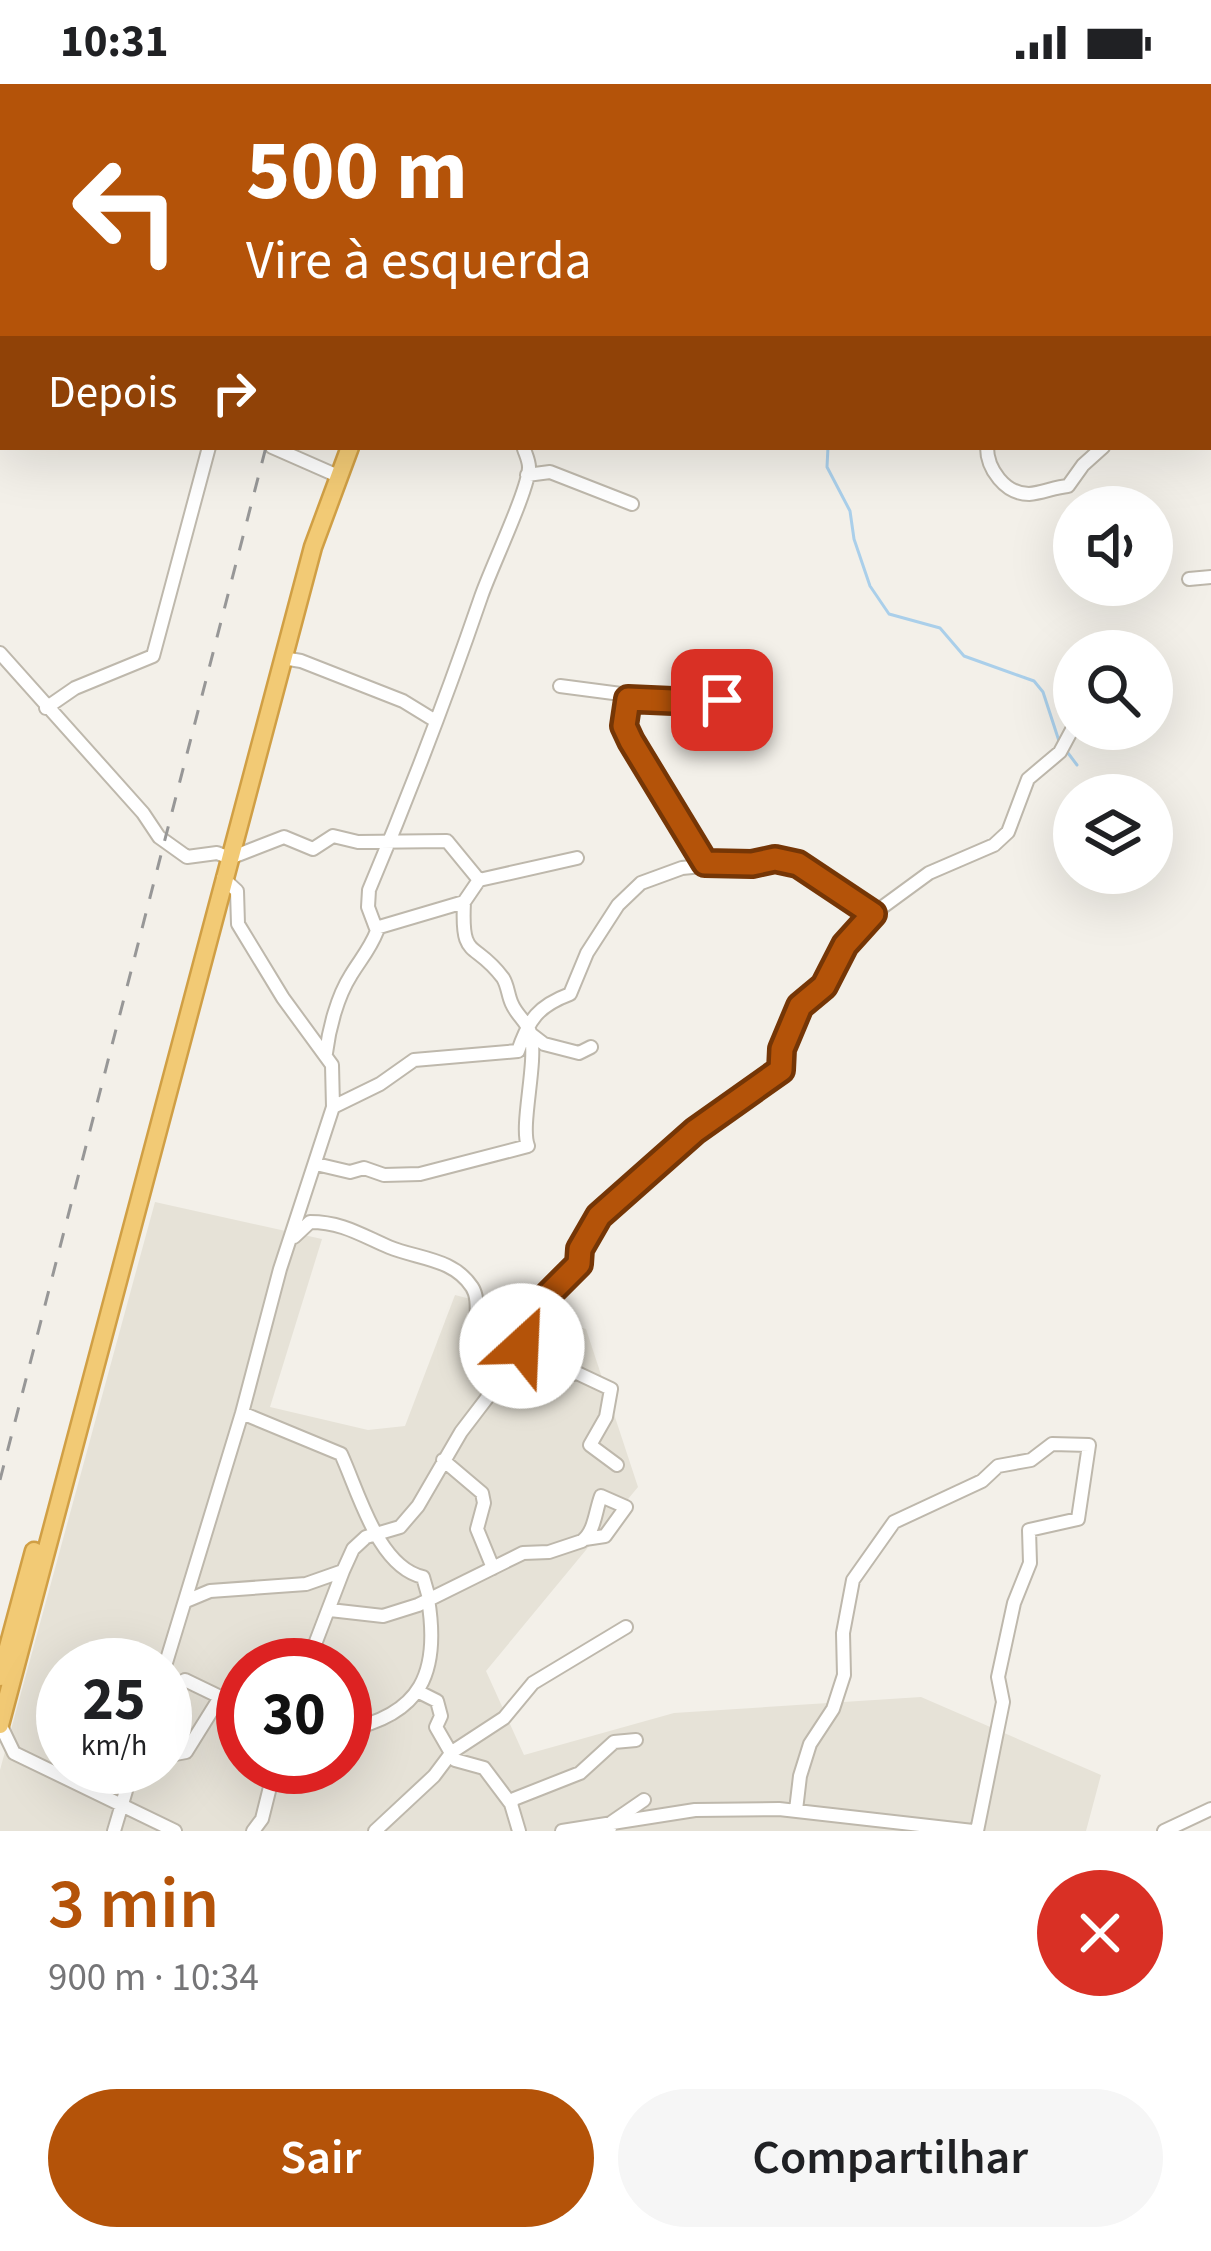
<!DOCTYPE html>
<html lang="pt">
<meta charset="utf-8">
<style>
:root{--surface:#fff;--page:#f6f6f6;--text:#202124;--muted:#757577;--accent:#b45309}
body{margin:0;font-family:"Source Sans 3",sans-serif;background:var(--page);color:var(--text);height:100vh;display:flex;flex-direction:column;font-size:45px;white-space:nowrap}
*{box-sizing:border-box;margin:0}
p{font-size:39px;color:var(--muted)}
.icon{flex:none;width:66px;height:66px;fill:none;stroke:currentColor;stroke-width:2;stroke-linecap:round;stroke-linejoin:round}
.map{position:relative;height:1747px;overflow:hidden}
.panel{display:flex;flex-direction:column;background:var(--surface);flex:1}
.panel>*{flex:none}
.hud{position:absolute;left:0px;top:0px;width:1212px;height:366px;box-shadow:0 12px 48px #0002;background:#b45309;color:#fff;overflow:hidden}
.tools{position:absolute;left:1053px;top:402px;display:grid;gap:24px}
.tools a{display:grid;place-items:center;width:120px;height:120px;border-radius:50%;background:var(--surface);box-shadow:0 12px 48px #0002;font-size:60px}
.speed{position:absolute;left:36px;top:1554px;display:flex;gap:24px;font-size:60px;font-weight:700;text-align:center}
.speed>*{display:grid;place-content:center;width:156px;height:156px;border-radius:50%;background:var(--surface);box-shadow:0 12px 48px #0002;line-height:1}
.speed small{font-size:30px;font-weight:400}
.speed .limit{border:18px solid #d22;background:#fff;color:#111}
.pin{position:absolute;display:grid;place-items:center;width:102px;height:102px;color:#fff;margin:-51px;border-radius:24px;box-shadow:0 6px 18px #0006}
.me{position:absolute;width:132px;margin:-66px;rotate:25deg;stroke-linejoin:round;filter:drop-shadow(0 0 9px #0008)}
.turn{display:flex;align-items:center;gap:42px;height:252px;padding:0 48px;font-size:54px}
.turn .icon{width:156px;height:156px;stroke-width:2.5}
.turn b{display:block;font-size:84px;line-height:102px}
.then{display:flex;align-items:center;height:114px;padding:0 48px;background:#0003;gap:24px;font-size:45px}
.round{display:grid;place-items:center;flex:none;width:126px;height:126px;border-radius:63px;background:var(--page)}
.summary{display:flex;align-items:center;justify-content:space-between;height:204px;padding:0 48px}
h1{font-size:72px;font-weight:600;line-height:90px;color:var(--accent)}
.cta{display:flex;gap:24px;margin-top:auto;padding:24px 48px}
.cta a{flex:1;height:138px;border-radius:72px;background:var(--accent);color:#fff;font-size:48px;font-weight:600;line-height:138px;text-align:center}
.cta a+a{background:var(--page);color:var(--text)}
.status{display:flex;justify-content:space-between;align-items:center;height:84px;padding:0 60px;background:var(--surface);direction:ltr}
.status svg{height:33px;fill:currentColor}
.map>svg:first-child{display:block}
</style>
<div class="status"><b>10:31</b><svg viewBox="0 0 49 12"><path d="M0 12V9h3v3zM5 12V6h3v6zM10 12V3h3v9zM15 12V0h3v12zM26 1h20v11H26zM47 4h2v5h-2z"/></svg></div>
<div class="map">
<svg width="1211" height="1747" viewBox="0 0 1211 1747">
<rect width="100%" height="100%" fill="#f3f0e9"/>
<!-- residential -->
<path fill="#e6e2d7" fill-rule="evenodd" d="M155 1118 322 1155 270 1323 368 1346 405 1342 455 1211 586 1245 638 1403 486 1587 524 1671 674 1629 921 1613 1101 1691 1086 1747H0V1686ZM63 1581H165V1683H63ZM243 1581H345V1683H243Z"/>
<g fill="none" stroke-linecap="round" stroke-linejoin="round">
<!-- stream -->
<path stroke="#aacfea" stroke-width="3" d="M828 363 827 383 850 427 854 455 870 502 889 530 940 544 964 572 1034 597 1043 608 1059 657
M1065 665 1077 681"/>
<!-- minor casing -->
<g stroke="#beb8ac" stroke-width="16">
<path id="minor" d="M826 0 827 3
M982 0 986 3
M1102 0 1105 3
M454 3 455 0
M595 3 598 0
M784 3 785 0
M1147 3 1148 0
M1209 121 1211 117
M1209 172 1211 174
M0 231 3 229
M1209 286 1211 282
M0 294 3 296
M272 363 338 392
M987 363C987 385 1005 410 1029 410 1042 409 1055 403 1068 402L1083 381 1103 363
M527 391 550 388 632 420
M1189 495 1211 493
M0 569 143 729 159 753 187 773 217 769 230 774 284 753 313 765 333 752 358 758 447 757 479 796
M283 574 301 577 403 617 434 636
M560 602 621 610 628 615 624 642 631 657 705 779
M628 615 673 617 702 609 731 622
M46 624 75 604 153 572 209 363
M376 844 464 818 479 796 577 774
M531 950 544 960 579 969 591 963
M326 969C329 945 337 913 351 891 360 876 370 865 377 847L368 823 369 806C410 709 447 612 481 513 490 486 529 405 529 383 529 377 526 371 524 365
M333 1023 380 1000 414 976 518 967C529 935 538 922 570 910L587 869 618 821 641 799 682 784 775 775 798 780 873 830
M316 1080 350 1088 364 1084 384 1091 420 1090 528 1062C520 1042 537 980 531 952 529 939 517 932 512 920 508 912 508 902 503 894 474 855 461 878 464 818
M294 1153 310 1138C342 1138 361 1151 389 1163 418 1175 453 1174 472 1203 480 1215 475 1234 477 1249L556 1288 567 1291 577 1289 611 1305 606 1333 590 1361 617 1381
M242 1329 341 1370C359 1409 378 1483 423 1493L429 1514
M443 1376 482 1409 484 1419 477 1445 493 1484
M186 1517 210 1507 306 1500 343 1487 353 1465 366 1453 400 1443 418 1422 461 1348 519 1272 532 1227 579 1180 581 1165 599 1132 695 1047 781 986 782 965 800 922 824 902 845 861 873 830 929 789 994 761 1008 748 1028 695 1060 668 1074 642
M330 1526 383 1532 418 1521 523 1469 549 1468 582 1457C595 1447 595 1428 601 1412L626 1423 605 1452 585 1455
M307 1581 343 1487
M165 1582 242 1329 280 1185 333 1023 332 981 283 914 238 840 237 807 223 794
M417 1607 437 1617 441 1632 436 1643 455 1676 484 1684 511 1720
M165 1608 185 1596 243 1624
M0 1640 14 1669 175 1747
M345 1646C422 1631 440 1588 428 1515
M165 1672 186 1668 219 1615
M796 1726 800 1692 810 1660 833 1625 844 1591 843 1549 853 1496 894 1438 982 1397 998 1382 1031 1376 1052 1360 1089 1361 1078 1435 1029 1446 1030 1479 1014 1519 998 1593 1003 1618 977 1747
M114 1747 133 1683
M253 1747 262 1735 275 1683
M375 1747 434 1692 452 1668 504 1634 533 1599 626 1543
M519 1747 511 1720 514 1715 580 1689 614 1658 636 1656
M562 1747 695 1726 779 1725 973 1747
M609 1747 612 1738 644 1716
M1164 1747 1211 1725"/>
</g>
<!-- highway casing -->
<g stroke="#d09f45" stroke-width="21">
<path id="highway" d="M569 3 571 0
M0 1593 34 1467
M0 1641 313 463 350 363"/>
</g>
<!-- minor -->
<use href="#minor" stroke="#fff" stroke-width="12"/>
<!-- highway -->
<use href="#highway" stroke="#f2ca75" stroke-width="16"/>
<!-- rail -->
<path stroke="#979797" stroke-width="3" stroke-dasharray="15 15" stroke-linecap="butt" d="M403 3 405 0
M0 1396 266 363"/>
</g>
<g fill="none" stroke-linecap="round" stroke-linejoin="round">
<!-- route casing -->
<g stroke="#753606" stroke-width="30">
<path id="route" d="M522 1262 532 1227 579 1180 580 1165 599 1132 695 1047 781 986 782 965 800 922 824 902 845 861 873 830 798 780 775 775 752 780 705 779 631 657 624 642 628 615 673 617 702 609 722 616"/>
</g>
<!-- route -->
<use href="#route" stroke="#b45309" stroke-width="21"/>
</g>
</svg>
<div class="tools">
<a><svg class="icon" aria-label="sound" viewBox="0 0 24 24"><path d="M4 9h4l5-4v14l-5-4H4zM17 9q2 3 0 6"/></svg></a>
<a><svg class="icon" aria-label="search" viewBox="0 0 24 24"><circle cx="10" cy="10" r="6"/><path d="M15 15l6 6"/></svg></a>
<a><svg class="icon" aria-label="layers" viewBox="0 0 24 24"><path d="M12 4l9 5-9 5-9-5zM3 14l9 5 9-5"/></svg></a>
</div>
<div class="speed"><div>25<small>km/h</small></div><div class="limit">30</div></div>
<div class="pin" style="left:722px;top:616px;background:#d93025"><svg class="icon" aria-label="arrive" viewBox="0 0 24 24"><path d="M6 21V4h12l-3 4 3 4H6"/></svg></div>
<svg class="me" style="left:522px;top:1262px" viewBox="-20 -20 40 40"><circle r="19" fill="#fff"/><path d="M0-13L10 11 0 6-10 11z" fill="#b45309"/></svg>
<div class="hud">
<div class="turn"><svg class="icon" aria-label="left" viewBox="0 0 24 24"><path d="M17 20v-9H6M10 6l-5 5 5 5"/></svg><div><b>500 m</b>Vire à esquerda</div></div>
<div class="then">Depois<svg class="icon" aria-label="right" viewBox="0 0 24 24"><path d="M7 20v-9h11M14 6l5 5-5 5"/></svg></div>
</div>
</div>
<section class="panel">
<div class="summary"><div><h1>3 min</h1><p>900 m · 10:34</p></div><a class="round" style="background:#d93025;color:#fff"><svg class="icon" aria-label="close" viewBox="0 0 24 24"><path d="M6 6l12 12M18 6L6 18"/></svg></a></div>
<div class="cta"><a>Sair</a><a>Compartilhar</a></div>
</section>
